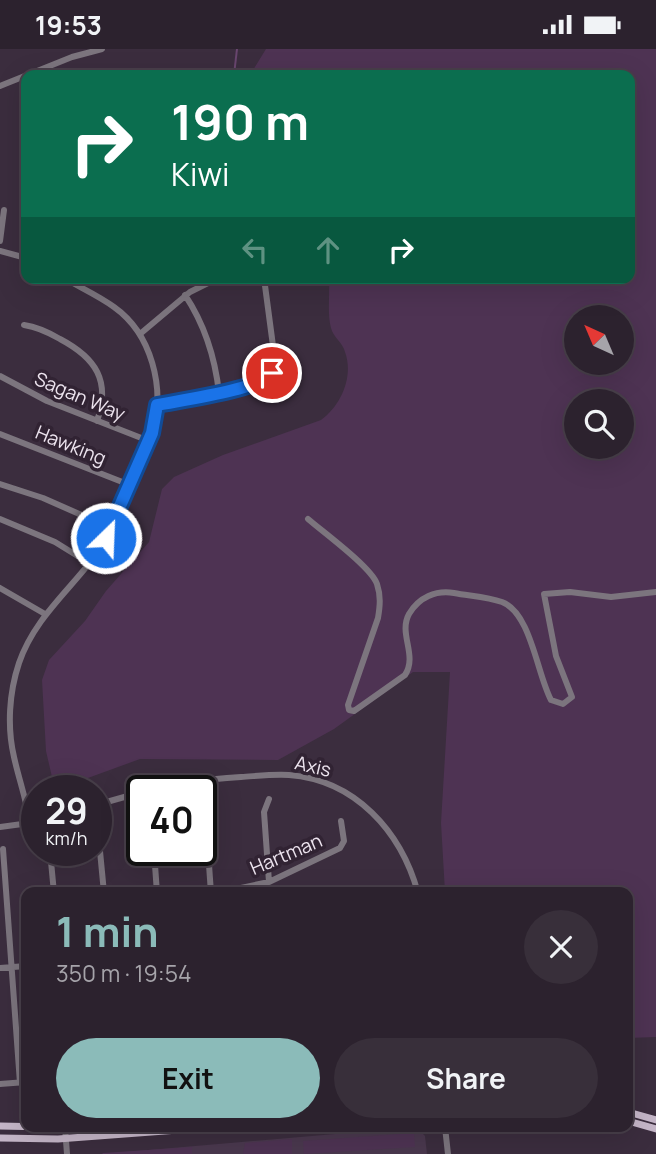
<!DOCTYPE html>
<meta charset="utf-8">
<style>
:root{--surface:#2c222e;--page:#382f3a;--text:#f1f3f6;--muted:#a6a4aa;--line:#483f4a;--accent:#8bbbb9}
body{margin:0;font-family:Manrope,sans-serif;background:var(--page);color:var(--text);height:100vh;display:flex;flex-direction:column;font-size:26px;white-space:nowrap}
*{box-sizing:border-box;margin:0}
p{font-size:23px;color:var(--muted)}
.icon{flex:none;width:38px;height:38px;fill:none;stroke:currentColor;stroke-width:2;stroke-linecap:round;stroke-linejoin:round}
.map{position:relative;flex:1;overflow:hidden}
.sheet{position:absolute;left:21px;top:838px;width:612px;height:245px;display:flex;flex-direction:column;background:var(--surface);border-radius:14px;box-shadow:0 7px 28px #0002,0 0 0 2px var(--line)}
.sheet>*{flex:none}
.hud{position:absolute;left:21px;top:21px;width:614px;height:214px;border-radius:14px;box-shadow:0 7px 28px #0002,0 0 0 2px var(--line);background:#0b6e4f;color:#fff;overflow:hidden}
.needle{width:46px;rotate:316deg}
.buttons{position:absolute;left:564px;top:256px;display:grid;gap:14px}
.buttons a{display:grid;place-items:center;width:70px;height:70px;border-radius:50%;background:var(--surface);box-shadow:0 7px 28px #0002,0 0 0 2px var(--line);font-size:35px}
.speed{position:absolute;left:21px;top:726px;display:flex;gap:14px;font-size:35px;font-weight:700;text-align:center}
.speed>*{display:grid;place-content:center;width:91px;height:91px;border-radius:50%;background:var(--surface);box-shadow:0 7px 28px #0002,0 0 0 2px var(--line);line-height:1}
.speed small{font-size:18px;font-weight:400}
.speed .limit{border:4px solid #111;border-radius:10px;background:#fff;color:#111}
.pin{position:absolute;display:grid;place-items:center;width:60px;height:60px;color:#fff;margin:-30px;border:4px solid #fff;border-radius:50%;box-shadow:0 2px 7px #0007}
.me{position:absolute;width:77px;margin:-38px;rotate:24deg;stroke-linejoin:round;filter:drop-shadow(0 0 5px #0008)}
.turn{display:flex;align-items:center;gap:24px;height:147px;padding:0 35px;font-size:32px}
.turn .icon{width:91px;height:91px;stroke-width:2.5}
.turn b{display:block;font-size:49px;line-height:60px}
.lanes{display:flex;align-items:center;height:66px;padding:0 35px;background:#0003;justify-content:center;gap:35px;direction:ltr}
.lanes .off{opacity:.35}
.round{display:grid;place-items:center;flex:none;width:74px;height:74px;border-radius:37px;background:var(--page)}
.headline{display:flex;align-items:center;justify-content:space-between;height:119px;padding:0 35px}
h1{font-size:42px;font-weight:700;line-height:52px;color:var(--accent)}
.cta{display:flex;gap:14px;margin-top:auto;padding:14px 35px}
.cta a{flex:1;height:80px;border-radius:42px;background:var(--accent);color:#111;font-size:28px;font-weight:700;line-height:80px;text-align:center}
.cta a+a{background:var(--page);color:var(--text)}
.status{display:flex;justify-content:space-between;align-items:center;height:49px;padding:0 35px;background:var(--surface);direction:ltr}
.status svg{height:19px;fill:currentColor}
.map>svg:first-child{display:block}
</style>
<div class="status"><b>19:53</b><svg viewBox="0 0 49 12"><path d="M0 12V9h3v3zM5 12V6h3v6zM10 12V3h3v9zM15 12V0h3v12zM26 1h20v11H26zM47 4h2v5h-2z"/></svg></div>
<div class="map">
<svg width="656" height="1105" viewBox="0 0 656 1105">
<rect width="100%" height="100%" fill="#3b2d3e"/>
<!-- built -->
<path fill="#4a384e" d="M416 1078 425 1087 427 1105H102Z"/>
<!-- green -->
<path fill="#4e3353" fill-rule="evenodd" d="M266 0H656V988L628 989V844L445 843 441 774 450 623H413L334 680 278 711 140 710 55 741 46 702 42 631 49 611 85 572 106 542 149 493 162 440 174 428 223 406 321 371C341 357 354 327 345 303 343 294 333 288 331 279 327 264 330 245 329 229H630V26H250ZM576 268H621V313H576ZM576 352H621V397H576Z
M414 1084 415 1098 304 1105 303 1092Z
M292 1090V1105H243L245 1094Z
M192 1098V1105H102L103 1104Z"/>
<g fill="none" stroke-linecap="round" stroke-linejoin="round">
<!-- stream -->
<path stroke="#69466f" stroke-width="2" d="M234 26 237 0"/>
<!-- minor -->
<path stroke="#7c757e" stroke-width="6" d="M0 37 72 8 102 0
M0 192 4 161
M0 202 26 209
M185 246C205 276 215 308 219 344
M24 276C38 278 48 283 60 290 96 309 111 332 97 372
M140 285 190 243 218 229
M0 327 47 352 149 392
M157 356 226 343 265 330 272 324 275 312 264 229
M0 385 130 436
M0 435 43 449 111 479
M0 470 55 493 89 514
M308 470C323 483 371 518 377 535 381 547 380 557 378 569L348 656 349 661 354 662 405 626C418 606 398 585 409 565 419 548 436 541 454 544 470 547 487 548 502 553 531 564 537 625 551 651L563 655 572 648 556 607 544 545 570 543 611 548 656 543
M0 539 45 565
M203 731 211 844
M146 742C178 733 208 730 241 728 257 727 273 725 289 726 355 731 401 782 418 844
M269 750 264 763 269 833
M96 756 142 743
M96 760 104 844
M30 775C27 752 19 731 14 708 7 678 9 644 19 614 34 570 69 542 95 507 112 484 121 456 132 431 139 415 148 399 153 382 165 339 152 285 114 258 99 247 81 239 64 229
M0 778 37 773
M3 800 20 1034
M50 802 54 844
M154 802 157 844
M217 844 269 833 340 799 344 792 341 772
M406 844 417 841
M0 919 26 917
M0 1035 26 1033
M65 1078 67 1105
M445 1078 448 1105"/>
<!-- major -->
<path stroke="#c5b6c8" stroke-width="7" d="M628 1063 656 1071
M628 1072 656 1080
M0 1077 47 1078
M0 1089 58 1090 218 1078"/>
</g>
<g fill="none" stroke-linecap="round" stroke-linejoin="round">
<!-- route casing -->
<g stroke="#114b97" stroke-width="18">
<path id="route" d="M106 489 152 384 157 356C181 351 259 341 272 324"/>
</g>
<!-- route -->
<use href="#route" stroke="#1a73e8" stroke-width="12"/>
</g>
<g text-anchor="middle" dominant-baseline="central" stroke-width="7" stroke-linejoin="round" paint-order="stroke">
<!-- street labels -->
<g font-size="19" fill="#ede4ef" stroke="#312333">
<text transform="translate(80 347) rotate(23)">Sagan Way</text>
<text transform="translate(71 396) rotate(22)">Hawking</text>
<text transform="translate(313 717) rotate(13)">Axis</text>
<text transform="translate(286 805) rotate(-23)">Hartman</text>
</g>
</g>
</svg>
<div class="buttons">
<a><svg class="needle" viewBox="-14 -14 28 28"><path d="M0-13l5 13h-10z" fill="#e53935"/><path d="M0 13l5-13h-10z" fill="#a6a4aa"/></svg></a>
<a><svg class="icon" aria-label="search" viewBox="0 0 24 24"><circle cx="10" cy="10" r="6"/><path d="M15 15l6 6"/></svg></a>
</div>
<div class="speed"><div>29<small>km/h</small></div><div class="limit">40</div></div>
<div class="pin" style="left:272px;top:324px;background:#d93025"><svg class="icon" aria-label="arrive" viewBox="0 0 24 24"><path d="M6 21V4h12l-3 4 3 4H6"/></svg></div>
<svg class="me" style="left:106px;top:489px" viewBox="-20 -20 40 40"><circle r="17" fill="#1a73e8" stroke="#fff" stroke-width="3"/><path d="M0-11L8 9 0 5-8 9z" fill="#fff"/></svg>
<div class="hud">
<div class="turn"><svg class="icon" aria-label="right" viewBox="0 0 24 24"><path d="M7 20v-9h11M14 6l5 5-5 5"/></svg><div><b>190 m</b>Kiwi</div></div>
<div class="lanes"><svg class="icon off" aria-label="left" viewBox="0 0 24 24"><path d="M17 20v-9H6M10 6l-5 5 5 5"/></svg><svg class="icon off" aria-label="ahead" viewBox="0 0 24 24"><path d="M12 20V5M6 11l6-6 6 6"/></svg><svg class="icon" aria-label="right" viewBox="0 0 24 24"><path d="M7 20v-9h11M14 6l5 5-5 5"/></svg></div>
</div>
<section class="sheet">
<div class="headline"><div><h1>1 min</h1><p>350 m · 19:54</p></div><a class="round"><svg class="icon" aria-label="close" viewBox="0 0 24 24"><path d="M6 6l12 12M18 6L6 18"/></svg></a></div>
<div class="cta"><a>Exit</a><a>Share</a></div>
</section>
</div>
